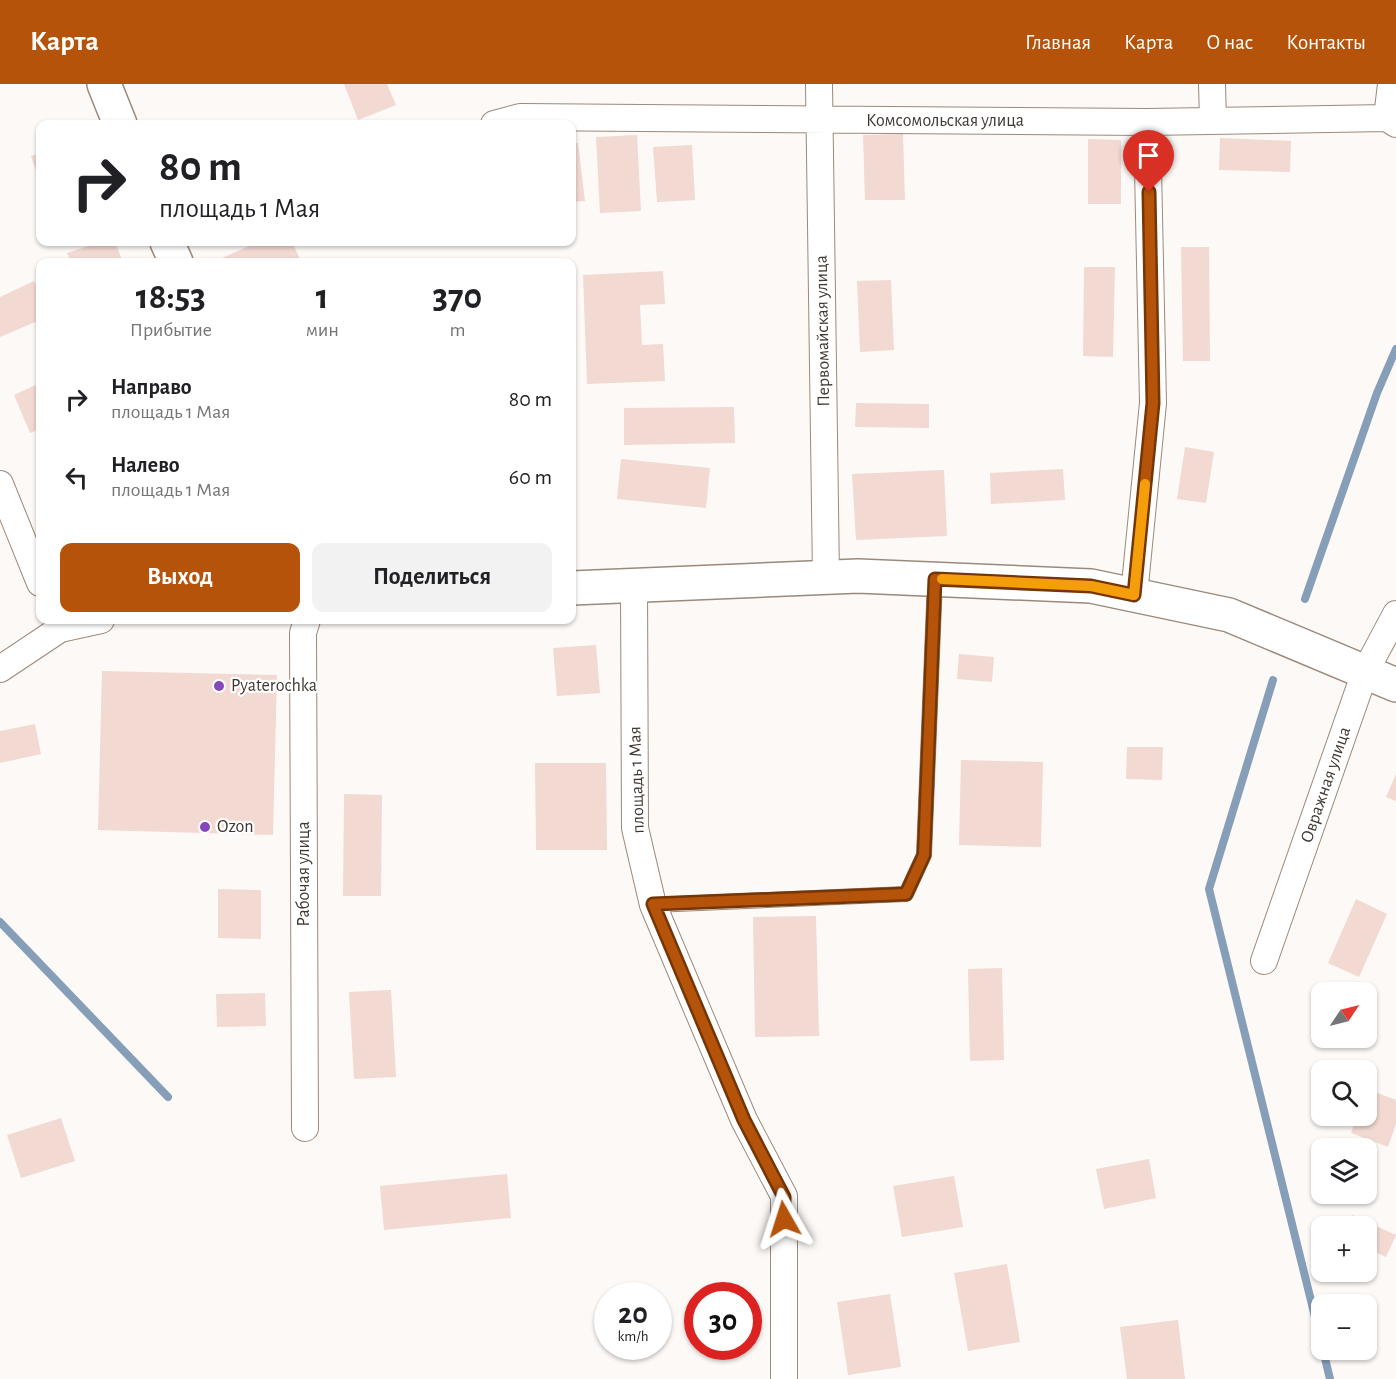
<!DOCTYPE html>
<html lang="ru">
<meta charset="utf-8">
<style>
:root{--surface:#fff;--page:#f2f2f2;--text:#202124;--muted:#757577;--accent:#b45309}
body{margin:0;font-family:"Alegreya Sans",sans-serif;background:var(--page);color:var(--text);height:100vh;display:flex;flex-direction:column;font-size:22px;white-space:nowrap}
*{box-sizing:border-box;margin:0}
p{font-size:20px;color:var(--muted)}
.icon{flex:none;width:33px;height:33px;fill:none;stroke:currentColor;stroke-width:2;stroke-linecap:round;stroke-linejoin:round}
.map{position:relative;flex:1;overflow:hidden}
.sheet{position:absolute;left:36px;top:174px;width:540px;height:366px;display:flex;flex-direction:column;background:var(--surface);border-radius:12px;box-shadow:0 2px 4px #0004}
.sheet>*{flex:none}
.hud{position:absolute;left:36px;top:36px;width:540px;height:126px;border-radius:12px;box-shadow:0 2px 4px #0004;background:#fff;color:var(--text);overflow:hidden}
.needle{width:39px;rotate:55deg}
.tools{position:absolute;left:1311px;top:898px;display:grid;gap:12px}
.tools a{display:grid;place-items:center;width:66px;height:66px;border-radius:12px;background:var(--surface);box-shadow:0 2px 4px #0004;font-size:30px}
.speed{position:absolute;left:594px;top:1198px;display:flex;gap:12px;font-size:30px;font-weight:700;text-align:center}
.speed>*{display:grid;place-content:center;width:78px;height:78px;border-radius:50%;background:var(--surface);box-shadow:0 2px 4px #0004;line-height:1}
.speed small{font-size:15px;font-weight:400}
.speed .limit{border:9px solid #d22;background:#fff;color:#111}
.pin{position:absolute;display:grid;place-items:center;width:51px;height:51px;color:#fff;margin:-62px -26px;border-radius:50% 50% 50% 0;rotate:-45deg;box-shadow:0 0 6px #0007}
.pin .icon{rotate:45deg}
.me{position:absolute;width:66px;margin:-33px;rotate:354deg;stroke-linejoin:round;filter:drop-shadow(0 0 4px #0008)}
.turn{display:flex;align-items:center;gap:21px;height:126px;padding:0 24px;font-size:27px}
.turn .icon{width:78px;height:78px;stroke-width:2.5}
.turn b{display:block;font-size:42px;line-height:51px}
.eta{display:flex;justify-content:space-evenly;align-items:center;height:102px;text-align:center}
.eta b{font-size:36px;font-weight:600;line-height:42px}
.cta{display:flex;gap:12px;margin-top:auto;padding:12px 24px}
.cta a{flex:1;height:69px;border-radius:12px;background:var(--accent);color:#fff;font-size:24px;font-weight:600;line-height:69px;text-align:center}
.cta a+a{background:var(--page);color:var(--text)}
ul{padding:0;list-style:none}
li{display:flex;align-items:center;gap:18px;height:78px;padding:0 24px}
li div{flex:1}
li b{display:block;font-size:22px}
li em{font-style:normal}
header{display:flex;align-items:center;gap:36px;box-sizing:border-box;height:84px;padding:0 30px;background:var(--accent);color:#fff}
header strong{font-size:28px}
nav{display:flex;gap:33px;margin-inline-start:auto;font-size:21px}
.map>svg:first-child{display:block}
</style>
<header>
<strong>Карта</strong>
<nav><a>Главная</a><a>Карта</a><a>О нас</a><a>Контакты</a></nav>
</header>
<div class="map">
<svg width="1396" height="1295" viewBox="0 0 1396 1295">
<rect width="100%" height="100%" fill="#fdf9f6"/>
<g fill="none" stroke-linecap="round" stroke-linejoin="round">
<!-- stream -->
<path stroke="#879eb9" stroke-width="8" d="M1305 515 1377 309 1396 265
M1273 596 1209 805 1322 1261
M0 838 168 1013
M1323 1266 1330 1295"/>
</g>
<!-- building -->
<path fill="#f2d9d1" d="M344 0H387L396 21 358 36Z
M903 50 905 116H865L863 51Z
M637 51 641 127 600 129 596 53Z
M1220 54 1291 57 1290 88 1219 86Z
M1088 55 1121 56V120H1088Z
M578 59 585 117 572 118V60Z
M692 61 695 116 657 118 653 63Z
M40 69V99L31 72Z
M101 158H115L123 178H71L67 169Z
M258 158H292L300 175 291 178H224L222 174Z
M1181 163H1209L1210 277H1183Z
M1084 183H1115L1113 273 1083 272Z
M663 187 665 220 640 221 642 261 663 260 665 297 587 300 583 191Z
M891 196 894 266 860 268 857 197Z
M34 197 40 212V236L0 253V213Z
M40 299V345L30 349 14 311Z
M856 319 929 320V344L855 343Z
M734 323 735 359 624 361V324Z
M1185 363 1214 368 1206 419 1177 415Z
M621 375 710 384 706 424 617 415Z
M1063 385 1065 416 991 420 990 389Z
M944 386 947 452 856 456 852 390Z
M596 561 600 609 557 612 553 564Z
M959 570 994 573 992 598 957 595Z
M102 587 277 591 273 751 98 746Z
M35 640 41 670 0 679V647Z
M1127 663H1163L1162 696 1126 695Z
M961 676 1043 678 1041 763 959 761Z
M535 679H606L607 766H536Z
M1396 690V717L1386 713Z
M344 710 382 711 381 812H343Z
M218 805 261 806V855L218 854Z
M1356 815 1387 830 1359 893 1328 879Z
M816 832 819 952 755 953 753 833Z
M1002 884 1004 976 970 977 968 885Z
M391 906 396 993 354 995 349 908Z
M265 909 266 942 217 943 216 910Z
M1367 1005 1396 1016V1040L1388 1063 1351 1049 1357 1032H1366Z
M61 1034 75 1077 21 1094 7 1051Z
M1149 1075 1156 1114 1104 1125 1096 1085Z
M507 1090 511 1134 384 1146 380 1102Z
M954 1092 963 1143 902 1153 893 1102Z
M1352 1131 1396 1151 1386 1173 1366 1164V1143H1347Z
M1007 1180 1020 1258 968 1267 954 1189Z
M890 1210 901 1283 848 1291 837 1218Z
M1178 1236 1185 1295H1127L1120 1243Z"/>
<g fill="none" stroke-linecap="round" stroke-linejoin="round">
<!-- service casing -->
<g stroke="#9b897b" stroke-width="16">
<path id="service" d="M653 821 906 810 924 771 935 495"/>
</g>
<!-- minor casing -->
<g stroke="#9b897b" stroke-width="28">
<path id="minor" d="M819 0 826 493
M1212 0 1213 36
M1387 34 1391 0
M494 40 520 33 1147 38 1387 34 1396 40
M0 400 40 499
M634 502 635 744 653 821 744 1036 784 1112V1295
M1134 511 1153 319 1147 38
M0 585 60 545 101 536
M1264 877 1365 588 1396 530
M305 1044 303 549 307 536"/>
</g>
<!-- tertiary casing -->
<g stroke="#9b897b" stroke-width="36">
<path id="tertiary" d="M104 0 120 40
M167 158 176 178
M572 504 858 492 1091 502 1229 531 1396 601"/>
</g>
<!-- service -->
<use href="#service" stroke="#fff" stroke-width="14"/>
<!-- minor -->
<use href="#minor" stroke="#fff" stroke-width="26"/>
<!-- tertiary -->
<use href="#tertiary" stroke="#fff" stroke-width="33"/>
</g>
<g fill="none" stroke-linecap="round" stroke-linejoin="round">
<!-- route casing -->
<g stroke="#753606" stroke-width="15">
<path id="route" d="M784 1135V1113L744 1036 653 820 906 810 924 771 935 495 1091 502 1134 511 1153 319 1149 108"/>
</g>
<!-- route -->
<use href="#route" stroke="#b45309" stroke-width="10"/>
<!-- slow -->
<path stroke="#f59e0b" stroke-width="10" d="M942 495 1091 502 1134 511 1145 400"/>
</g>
<!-- markers -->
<g fill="#8747bc" stroke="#fff" stroke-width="2">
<circle cx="219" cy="602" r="6"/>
<circle cx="205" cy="743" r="6"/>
</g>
<g text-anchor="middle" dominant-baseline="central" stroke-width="4.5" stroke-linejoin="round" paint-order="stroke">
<!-- street labels -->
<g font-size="18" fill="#3f3731" stroke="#fff">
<text x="945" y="37">Комсомольская улица</text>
<text transform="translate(823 247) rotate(-91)">Первомайская улица</text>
<text transform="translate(637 696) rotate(-92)">площадь 1 Мая</text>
<text transform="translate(1326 701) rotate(-71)">Овражная улица</text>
<text transform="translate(304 790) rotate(-90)">Рабочая улица</text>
</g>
<!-- poi labels -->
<g font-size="18" fill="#3f3731" stroke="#fff" text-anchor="start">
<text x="231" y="602">Pyaterochka</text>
<text x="217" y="743">Ozon</text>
</g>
</g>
</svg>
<div class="tools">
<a><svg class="needle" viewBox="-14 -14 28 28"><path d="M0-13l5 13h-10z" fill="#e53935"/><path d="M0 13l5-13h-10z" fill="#757577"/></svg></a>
<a><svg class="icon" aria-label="search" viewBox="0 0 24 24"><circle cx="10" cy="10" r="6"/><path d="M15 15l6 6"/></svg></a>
<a><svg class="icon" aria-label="layers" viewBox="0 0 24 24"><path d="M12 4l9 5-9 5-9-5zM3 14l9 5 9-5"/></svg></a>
<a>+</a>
<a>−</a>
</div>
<div class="speed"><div>20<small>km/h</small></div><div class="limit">30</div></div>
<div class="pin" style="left:1149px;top:108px;background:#d93025"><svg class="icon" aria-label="arrive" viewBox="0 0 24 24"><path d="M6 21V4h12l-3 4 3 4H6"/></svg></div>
<svg class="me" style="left:784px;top:1135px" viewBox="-20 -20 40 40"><path d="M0-17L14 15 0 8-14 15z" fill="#b45309" stroke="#fff" stroke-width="4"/></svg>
<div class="hud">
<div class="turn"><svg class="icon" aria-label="right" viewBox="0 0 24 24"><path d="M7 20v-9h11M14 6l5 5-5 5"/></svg><div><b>80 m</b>площадь 1 Мая</div></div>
</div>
<section class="sheet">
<div class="eta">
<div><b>18:53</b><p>Прибытие</p></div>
<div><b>1</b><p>мин</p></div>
<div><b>370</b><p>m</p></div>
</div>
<ul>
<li><svg class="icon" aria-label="right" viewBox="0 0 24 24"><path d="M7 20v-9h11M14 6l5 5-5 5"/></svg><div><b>Направо</b><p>площадь 1 Мая</p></div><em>80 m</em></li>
<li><svg class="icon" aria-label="left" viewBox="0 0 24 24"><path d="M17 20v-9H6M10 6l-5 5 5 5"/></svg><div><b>Налево</b><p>площадь 1 Мая</p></div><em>60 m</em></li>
</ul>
<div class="cta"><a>Выход</a><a>Поделиться</a></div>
</section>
</div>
